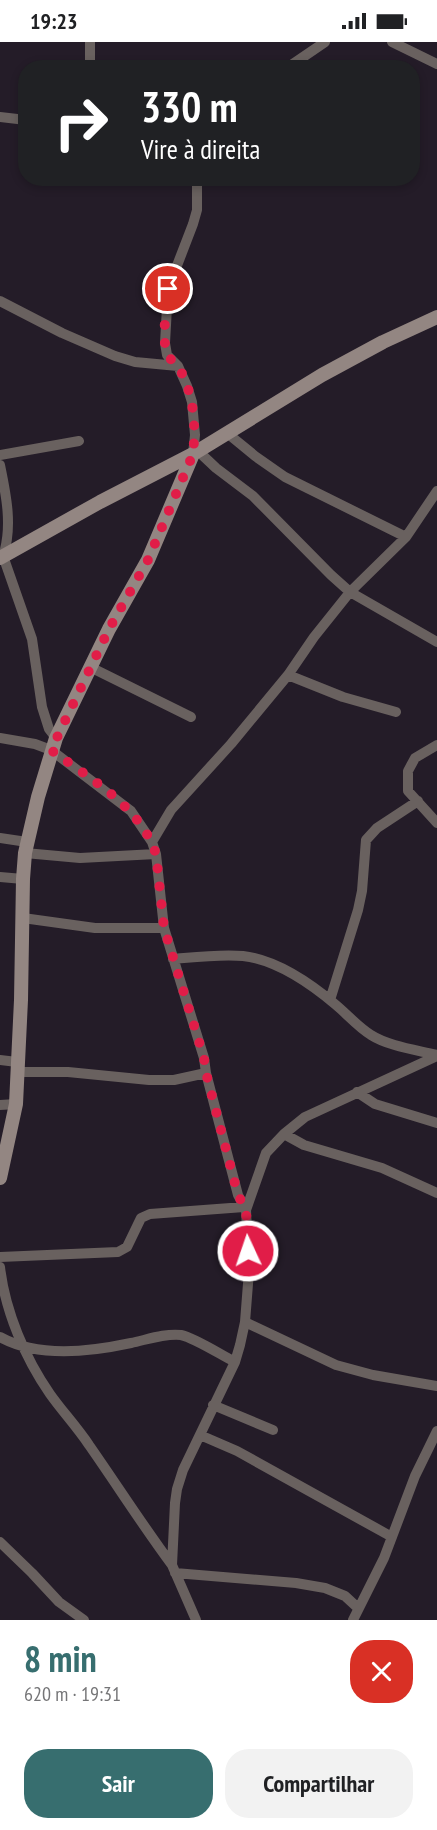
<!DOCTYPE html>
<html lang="pt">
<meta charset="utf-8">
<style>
:root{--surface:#fff;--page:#f2f2f2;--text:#202124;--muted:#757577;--accent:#376e6f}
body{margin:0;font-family:"PT Sans Narrow",sans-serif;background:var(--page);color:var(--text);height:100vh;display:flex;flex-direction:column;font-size:22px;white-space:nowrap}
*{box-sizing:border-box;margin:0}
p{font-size:20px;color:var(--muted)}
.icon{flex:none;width:33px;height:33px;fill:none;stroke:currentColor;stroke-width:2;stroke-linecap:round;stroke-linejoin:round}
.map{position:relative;height:1578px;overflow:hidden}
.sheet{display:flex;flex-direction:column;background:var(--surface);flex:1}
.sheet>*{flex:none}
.banner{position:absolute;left:18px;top:18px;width:402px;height:126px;border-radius:24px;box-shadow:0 3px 9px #0003;background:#202124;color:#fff;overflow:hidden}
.pin{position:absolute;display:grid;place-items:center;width:51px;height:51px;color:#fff;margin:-26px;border:3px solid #fff;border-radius:50%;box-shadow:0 2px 6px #0007}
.me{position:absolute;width:66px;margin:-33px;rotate:357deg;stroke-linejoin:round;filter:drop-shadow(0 0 4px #0008)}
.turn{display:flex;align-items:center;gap:21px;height:126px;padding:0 24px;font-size:27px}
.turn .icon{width:78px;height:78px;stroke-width:2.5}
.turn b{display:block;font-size:42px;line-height:51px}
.round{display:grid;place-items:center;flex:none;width:63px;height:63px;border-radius:24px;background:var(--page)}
.head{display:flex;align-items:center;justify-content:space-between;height:102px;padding:0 24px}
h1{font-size:36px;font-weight:700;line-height:45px;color:var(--accent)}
.cta{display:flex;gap:12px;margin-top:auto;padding:12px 24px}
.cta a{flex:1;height:69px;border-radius:24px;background:var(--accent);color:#fff;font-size:24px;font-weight:700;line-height:69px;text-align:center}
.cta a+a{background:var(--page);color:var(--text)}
.status{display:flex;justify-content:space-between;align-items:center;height:42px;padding:0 30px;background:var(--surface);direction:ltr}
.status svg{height:16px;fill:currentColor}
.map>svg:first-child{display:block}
</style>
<div class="status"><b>19:23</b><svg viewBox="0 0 49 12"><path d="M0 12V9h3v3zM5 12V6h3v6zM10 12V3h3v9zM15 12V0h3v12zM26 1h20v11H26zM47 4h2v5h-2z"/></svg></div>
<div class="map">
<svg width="437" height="1578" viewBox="0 0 437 1578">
<rect width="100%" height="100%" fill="#241c28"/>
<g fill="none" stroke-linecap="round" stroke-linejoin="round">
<!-- street -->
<path stroke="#69615f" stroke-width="10" d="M90 0V26
M392 0 437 22
M287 26 325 0
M0 75 26 78
M0 259 62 291 115 314 135 320 178 324
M227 391 255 414 285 435 406 495
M198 409 216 426 253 454 331 533 350 550 437 600
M193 412 195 393 192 360 187 344 178 324 167 313 165 301 168 247 193 182 197 168V136
M0 413 79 399
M0 423C6 452 13 485 3 514L32 597 42 665 49 687 56 696
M90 625 191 675
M288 633 343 655 396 670
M0 696 35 702 51 708 131 769 152 800 156 812 164 886 204 1016 206 1031 238 1153 246 1168
M437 703 415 716 408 729V749L437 781
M0 796 27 800
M152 800 171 768 231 702 288 633 314 595 350 550 406 495 437 449
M25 811 80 816 156 812
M0 835 23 837
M23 876 95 886H164
M173 917C196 915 220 912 243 914 277 918 310 941 336 963 348 973 358 985 371 993 388 1004 417 1008 437 1013
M330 958 358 868 362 849 366 798 377 786 418 759
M0 1018 17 1020
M18 1030H68L149 1038H174L206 1031
M357 1050 375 1062 437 1081
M0 1063 16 1062
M284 1092 304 1103 382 1126 437 1151
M0 1215 118 1210 127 1205 141 1176 150 1172 244 1165
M0 1225C5 1269 25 1316 50 1352 62 1369 77 1385 89 1403 117 1443 143 1484 172 1523
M245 1280 336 1323 373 1333 437 1344
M0 1295C38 1316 89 1310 131 1301 146 1298 165 1291 181 1293 195 1296 221 1313 235 1320
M213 1363 273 1388
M200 1393 237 1409 392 1495
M0 1500 32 1531 59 1560 84 1578
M175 1531 296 1541 325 1546 345 1554 358 1566
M196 1578 172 1523 175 1461 177 1447 183 1428 235 1320 240 1303 245 1280 249 1229 246 1168 266 1111 284 1092 305 1075 437 1014
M353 1578 384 1516 415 1434 437 1389"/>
<!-- secondary -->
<path stroke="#938682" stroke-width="14" d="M0 516 100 460 193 412 322 333 383 300 437 275
M0 1136 16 1062 21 958 23 837 25 811 38 755 56 696 109 587 148 518 193 412"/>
</g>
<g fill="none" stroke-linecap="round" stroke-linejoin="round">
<!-- route -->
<path stroke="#e11d48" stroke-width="10" stroke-dasharray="0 18" d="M168 247C166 261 162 300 167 312 169 317 176 321 179 326 194 352 196 383 193 412L148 518 109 587 51 708C90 737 140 764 156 812L164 886 204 1016 206 1031 238 1153 246 1168 248 1209"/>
</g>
</svg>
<div class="pin" style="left:168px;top:247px;background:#d93025"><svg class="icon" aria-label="arrive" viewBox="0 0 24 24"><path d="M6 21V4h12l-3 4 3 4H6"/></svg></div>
<svg class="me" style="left:248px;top:1209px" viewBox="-20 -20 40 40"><circle r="17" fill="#e11d48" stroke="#fff" stroke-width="3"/><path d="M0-11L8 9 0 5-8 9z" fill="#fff"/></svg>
<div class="banner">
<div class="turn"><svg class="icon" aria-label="right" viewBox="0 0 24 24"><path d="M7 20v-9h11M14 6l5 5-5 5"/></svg><div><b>330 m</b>Vire à direita</div></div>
</div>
</div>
<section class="sheet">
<div class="head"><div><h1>8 min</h1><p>620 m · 19:31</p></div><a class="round" style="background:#d93025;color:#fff"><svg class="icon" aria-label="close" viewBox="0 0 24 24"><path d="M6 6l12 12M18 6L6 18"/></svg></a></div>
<div class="cta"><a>Sair</a><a>Compartilhar</a></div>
</section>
